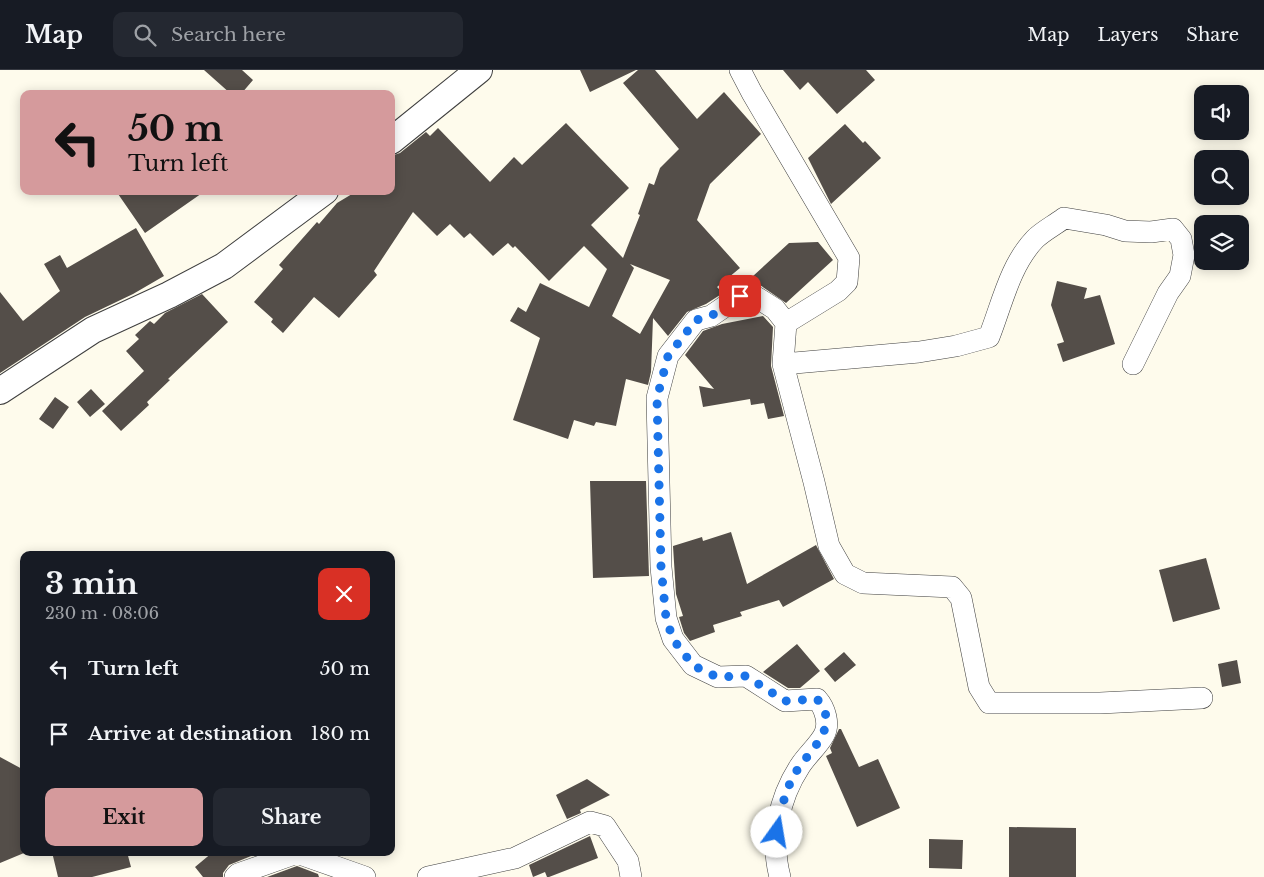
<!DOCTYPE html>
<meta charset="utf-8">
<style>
:root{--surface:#171b24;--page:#242831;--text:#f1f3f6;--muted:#9ea1a6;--line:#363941;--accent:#d59a9c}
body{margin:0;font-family:"Libre Baskerville",serif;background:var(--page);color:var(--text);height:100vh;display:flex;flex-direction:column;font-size:19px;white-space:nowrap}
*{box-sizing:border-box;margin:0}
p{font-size:16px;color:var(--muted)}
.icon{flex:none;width:28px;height:28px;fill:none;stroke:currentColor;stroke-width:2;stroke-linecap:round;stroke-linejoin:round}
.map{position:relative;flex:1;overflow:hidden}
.drawer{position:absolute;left:20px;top:481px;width:375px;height:305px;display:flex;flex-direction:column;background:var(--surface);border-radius:10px;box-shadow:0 2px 12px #0003}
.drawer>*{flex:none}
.guide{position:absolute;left:20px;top:20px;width:375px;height:105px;border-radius:10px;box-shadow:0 2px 12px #0003;background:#d59a9c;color:#111;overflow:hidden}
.controls{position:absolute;left:1194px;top:15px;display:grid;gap:10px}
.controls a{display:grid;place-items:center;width:55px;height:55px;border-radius:10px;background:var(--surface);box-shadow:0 2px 12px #0003;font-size:25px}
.pin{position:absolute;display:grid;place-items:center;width:42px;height:42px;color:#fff;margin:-21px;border-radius:10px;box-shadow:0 2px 8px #0006}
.me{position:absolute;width:55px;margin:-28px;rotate:13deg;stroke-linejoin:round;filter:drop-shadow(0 0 4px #0008)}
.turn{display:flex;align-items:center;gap:18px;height:105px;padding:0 25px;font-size:22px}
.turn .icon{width:65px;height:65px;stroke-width:2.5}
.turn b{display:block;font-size:35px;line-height:42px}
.round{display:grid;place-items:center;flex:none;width:52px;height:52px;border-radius:10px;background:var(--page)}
.head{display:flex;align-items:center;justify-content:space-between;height:85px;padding:0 25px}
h1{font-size:30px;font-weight:700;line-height:38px}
.cta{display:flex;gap:10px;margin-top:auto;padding:10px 25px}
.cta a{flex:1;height:58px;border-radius:10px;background:var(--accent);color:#111;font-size:20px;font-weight:700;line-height:58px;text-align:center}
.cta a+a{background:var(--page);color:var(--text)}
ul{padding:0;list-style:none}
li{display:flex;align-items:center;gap:15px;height:65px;padding:0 25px}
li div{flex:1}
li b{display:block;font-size:19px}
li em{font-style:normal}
header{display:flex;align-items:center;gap:30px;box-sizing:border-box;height:70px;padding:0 25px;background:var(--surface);border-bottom:1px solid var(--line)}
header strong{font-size:24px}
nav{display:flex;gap:28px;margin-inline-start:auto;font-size:18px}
.search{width:350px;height:45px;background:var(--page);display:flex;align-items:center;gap:12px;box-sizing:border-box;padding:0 18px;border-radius:10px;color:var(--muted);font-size:19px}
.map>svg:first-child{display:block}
</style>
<header>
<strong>Map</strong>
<div class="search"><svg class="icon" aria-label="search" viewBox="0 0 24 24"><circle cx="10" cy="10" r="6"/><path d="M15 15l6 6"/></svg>Search here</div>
<nav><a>Map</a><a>Layers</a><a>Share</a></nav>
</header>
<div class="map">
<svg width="1264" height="807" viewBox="0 0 1264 807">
<rect width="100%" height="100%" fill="#fefbec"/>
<!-- building -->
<path fill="#544e49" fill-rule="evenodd" d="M204 0H242L253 10 241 24H231Z
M580 0H636L590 22Z
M638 0H655L697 49 724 22 761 64 710 114 697 150 740 198 717 217 723 223 706 234 687 242 668 266 653 248 651 302 648 315 626 309 616 356 596 352 594 356 574 350 568 369 513 350 540 268 510 251 518 237 526 242 540 213 589 237 607 199 584 176 549 211 515 176 513 178 508 173 493 186 470 163 464 168 450 154 437 166 413 142 374 201 377 205 339 248 314 227 283 263 271 252 273 249 254 232 283 199 279 195 317 152 319 154 337 133 357 121H391V86L400 83 426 62 430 66 438 58 490 112 514 87 522 95 566 53 629 118 591 155 623 188 640 145 638 144 649 113 654 115 660 98 679 79 623 13ZM630 194 670 210 640 264 612 246 634 198Z
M783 0H866L875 10 837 44 808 12 800 20Z
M845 54 863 73 865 71 881 88 831 134 808 88Z
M116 121H205L145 163Z
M136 158 164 206 133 224 85 247 0 303V222L23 251 60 221 44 194 60 185 67 198Z
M818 172 833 190 786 233 760 215 752 207 789 173Z
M1057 211 1087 218 1084 229 1100 225 1115 274 1063 292 1057 274 1064 272 1051 235Z
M202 224 228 252 168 309 170 310 147 332 149 335 121 361 102 341 144 301 126 281 139 269 135 265 150 251 154 254 165 243Z
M763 246 773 257 771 296 784 346 768 349 764 333 751 335 750 329 703 337 699 316 714 319 685 285 703 261 722 254Z
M91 319 105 334 90 347 77 332Z
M55 327 69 337 53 359 39 349Z
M590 411H646L649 506 593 508Z
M731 462 747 514 816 475 834 509 783 537 779 530 740 542 742 546 713 555 715 562 690 571 684 563 679 547 683 546 676 524 673 476 702 467 703 471Z
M1206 488 1220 539 1173 552 1159 500Z
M797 574 820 601 800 618H788L763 602Z
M844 582 856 595 835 612 824 599Z
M1237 590 1241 613 1222 617 1218 594Z
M839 659H841L859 697 878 689 900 738 857 757 826 686 832 683 830 678Z
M0 687 24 700V783L0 793Z
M587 709 610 725 580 740 581 743 567 749 556 725Z
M1009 757 1076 758V807H1009Z
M590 766 598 788 549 807H547L545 802 533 807 529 795Z
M929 769 963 770 962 799 929 798Z
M52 782H127L131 797 92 807H58Z
M213 782H261L229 795 223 803V807H203L195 797Z
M297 796 318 804 319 807H267Z"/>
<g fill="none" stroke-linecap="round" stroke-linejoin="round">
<!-- minor casing -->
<g stroke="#3f3f3f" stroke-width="22">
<path id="minor" d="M740 0 752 23 849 188 847 212 838 221 786 253 783 294 814 412 829 476 845 504 863 513 952 517 961 528 979 617 989 633H1100L1202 628
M783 294 919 282 956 276 989 267C1002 234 1010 195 1035 169 1043 161 1055 155 1064 148L1106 155 1125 161 1151 162 1173 159 1181 169 1184 185 1180 206 1168 223 1133 294
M235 807 238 804 297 783 365 807
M428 807 515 788 590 752 605 756 628 791 631 807
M780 807C770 770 779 728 800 696 807 685 818 676 824 665 830 654 825 638 817 629L785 631 746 606 718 607 693 595 673 569 666 548 661 497 657 328 668 286 696 250 711 246 740 226 756 227 775 239 786 253"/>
</g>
<!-- tertiary casing -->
<g stroke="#3f3f3f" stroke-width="28">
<path id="tertiary" d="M391 71 479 0
M0 321 93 260 169 225 224 196 325 121"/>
</g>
<!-- minor -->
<use href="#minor" stroke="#fff" stroke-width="21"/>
<!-- tertiary -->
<use href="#tertiary" stroke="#fff" stroke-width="26"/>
</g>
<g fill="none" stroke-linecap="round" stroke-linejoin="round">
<!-- route -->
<path stroke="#1a73e8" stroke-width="9" stroke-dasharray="0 16.2" d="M740 226 711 246 696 250 668 286 657 328 661 496 666 548 673 569 681 580 693 595 705 602 718 607 746 606 785 631 817 629C844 659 804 683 792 709 784 725 780 744 777 762"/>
</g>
</svg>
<div class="controls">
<a><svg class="icon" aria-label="sound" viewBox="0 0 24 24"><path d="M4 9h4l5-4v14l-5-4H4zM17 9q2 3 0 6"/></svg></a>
<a><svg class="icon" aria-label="search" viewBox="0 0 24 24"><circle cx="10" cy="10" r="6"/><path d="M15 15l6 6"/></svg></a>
<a><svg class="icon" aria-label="layers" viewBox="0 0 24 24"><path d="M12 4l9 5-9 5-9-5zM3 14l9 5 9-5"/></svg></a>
</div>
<div class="pin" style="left:740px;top:226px;background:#d93025"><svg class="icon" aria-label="arrive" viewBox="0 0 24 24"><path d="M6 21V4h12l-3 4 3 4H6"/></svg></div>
<svg class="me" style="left:777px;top:762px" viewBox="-20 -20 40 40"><circle r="19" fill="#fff"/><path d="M0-13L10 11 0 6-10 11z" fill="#1a73e8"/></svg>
<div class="guide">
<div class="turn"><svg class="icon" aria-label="left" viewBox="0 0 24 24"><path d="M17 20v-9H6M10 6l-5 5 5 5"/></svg><div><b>50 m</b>Turn left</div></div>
</div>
<section class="drawer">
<div class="head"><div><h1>3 min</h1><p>230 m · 08:06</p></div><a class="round" style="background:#d93025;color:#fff"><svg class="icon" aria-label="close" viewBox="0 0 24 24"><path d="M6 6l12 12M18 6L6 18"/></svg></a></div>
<ul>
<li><svg class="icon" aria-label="left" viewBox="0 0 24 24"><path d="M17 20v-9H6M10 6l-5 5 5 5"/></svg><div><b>Turn left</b></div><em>50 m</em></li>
<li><svg class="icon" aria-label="arrive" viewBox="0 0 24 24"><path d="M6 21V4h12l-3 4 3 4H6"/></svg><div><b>Arrive at destination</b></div><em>180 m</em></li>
</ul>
<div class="cta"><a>Exit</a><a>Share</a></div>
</section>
</div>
